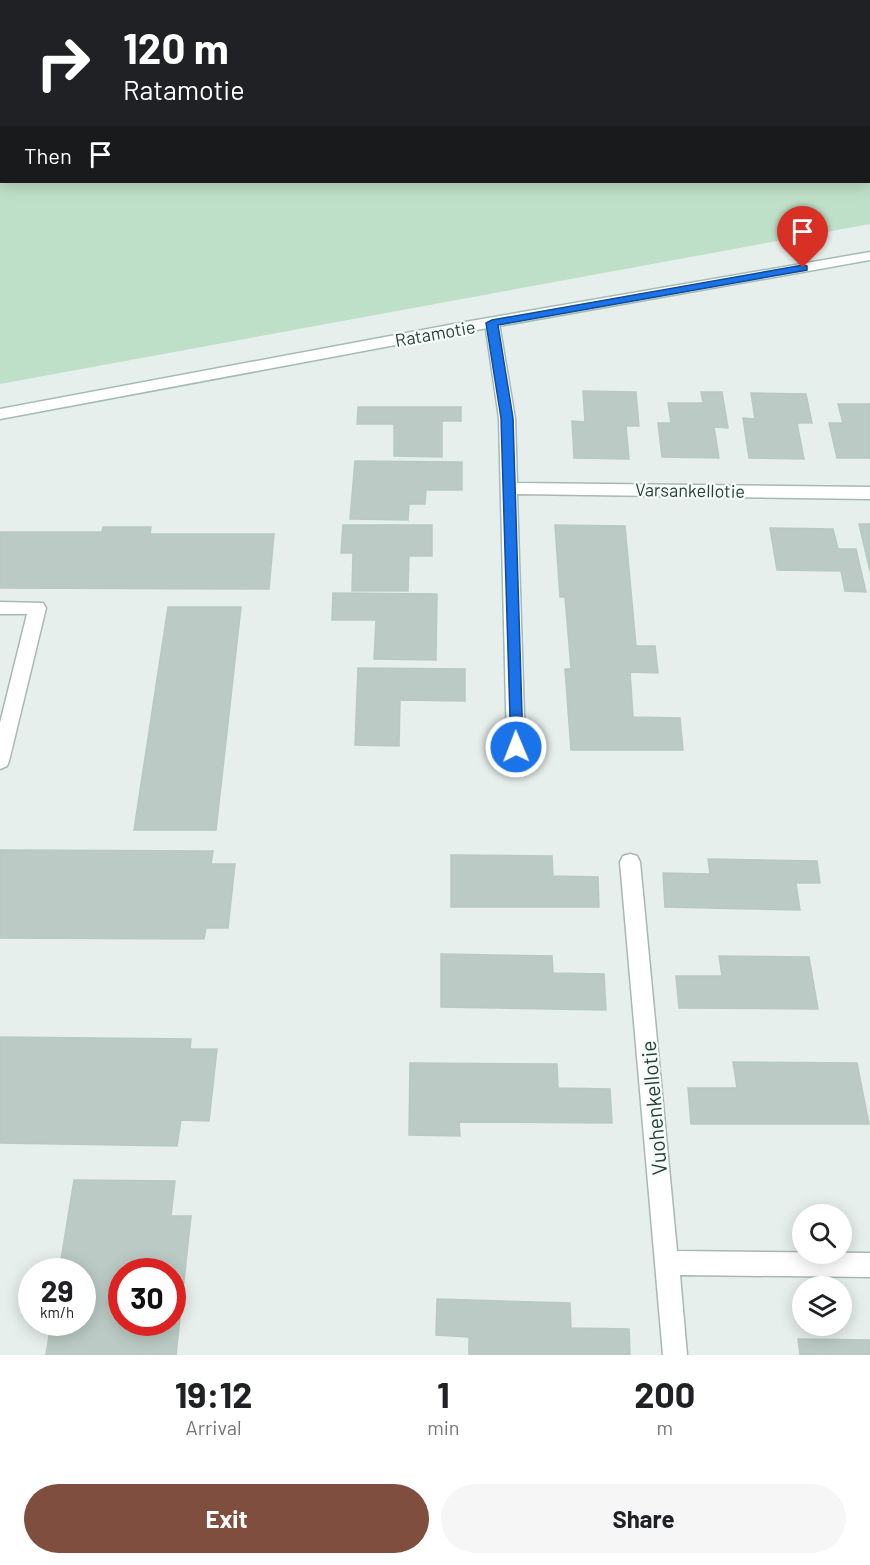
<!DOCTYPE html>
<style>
:root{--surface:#fff;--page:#f6f6f6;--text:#202124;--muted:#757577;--accent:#7f4e3f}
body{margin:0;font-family:Barlow,sans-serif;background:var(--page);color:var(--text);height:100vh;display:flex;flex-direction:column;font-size:22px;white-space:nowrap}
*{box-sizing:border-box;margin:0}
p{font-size:20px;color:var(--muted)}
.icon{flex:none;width:33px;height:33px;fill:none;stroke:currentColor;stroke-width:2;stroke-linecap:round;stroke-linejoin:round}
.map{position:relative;height:1355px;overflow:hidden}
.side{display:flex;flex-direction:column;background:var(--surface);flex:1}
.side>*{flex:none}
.hud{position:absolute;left:0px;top:0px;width:870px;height:183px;box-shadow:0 3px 15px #0003;background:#202124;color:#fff;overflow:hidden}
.controls{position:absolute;left:792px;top:1204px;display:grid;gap:12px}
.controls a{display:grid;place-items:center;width:60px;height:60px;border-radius:50%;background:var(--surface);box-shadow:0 3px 15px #0003;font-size:30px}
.speed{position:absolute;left:18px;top:1258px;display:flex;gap:12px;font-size:30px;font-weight:700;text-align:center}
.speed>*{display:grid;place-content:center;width:78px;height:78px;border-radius:50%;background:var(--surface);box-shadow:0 3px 15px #0003;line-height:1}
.speed small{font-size:15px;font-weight:400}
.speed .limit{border:9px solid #d22;background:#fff;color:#111}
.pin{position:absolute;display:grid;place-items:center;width:51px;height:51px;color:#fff;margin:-62px -26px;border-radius:50% 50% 50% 0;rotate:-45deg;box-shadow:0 0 6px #0007}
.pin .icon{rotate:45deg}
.me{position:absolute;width:66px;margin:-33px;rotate:359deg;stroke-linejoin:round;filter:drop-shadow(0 0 4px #0008)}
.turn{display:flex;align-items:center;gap:21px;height:126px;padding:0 24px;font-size:27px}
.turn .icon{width:78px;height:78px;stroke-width:2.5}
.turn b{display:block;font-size:42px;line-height:51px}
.then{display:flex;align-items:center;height:57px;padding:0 24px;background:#0003;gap:12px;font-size:22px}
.eta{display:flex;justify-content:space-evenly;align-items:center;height:102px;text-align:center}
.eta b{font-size:36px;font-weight:700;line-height:42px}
.cta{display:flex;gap:12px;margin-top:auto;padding:12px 24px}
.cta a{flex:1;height:69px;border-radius:36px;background:var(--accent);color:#fff;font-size:24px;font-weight:700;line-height:69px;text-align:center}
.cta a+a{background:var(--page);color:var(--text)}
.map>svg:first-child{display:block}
</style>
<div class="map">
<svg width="870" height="1355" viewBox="0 0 870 1355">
<rect width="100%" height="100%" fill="#e6efeb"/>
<!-- built -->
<path fill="#d4dfda" d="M0 0H870V66L868 2H2L0 58Z"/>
<!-- green -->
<path fill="#bfe0c8" d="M0 161 2 182H868L870 167V224L0 384Z"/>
<!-- building -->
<path fill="#bbcac4" stroke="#b8c9c2" stroke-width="1.5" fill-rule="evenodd" d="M583 391 636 392 639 426H626L629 459 574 458 572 421 585 422Z
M701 392H722L728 428 714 427 719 458 662 457 658 423H671L668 403H703Z
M751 393 806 394 812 423H797L804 459 749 458 743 418 755 419Z
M838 404H870V458H837L829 423H843Z
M358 407H461V421H442V457L394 456V424H357Z
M355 461 462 462V490H426L425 504H409L408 520 350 519Z
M859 524H870V571Z
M343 525H432V556H409L408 591H352L353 553H341Z
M555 525 625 526 636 646H655L658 673 630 672 633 717 680 718 683 750H571L565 669H571L565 597H560Z
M103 527H151L150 534H274L269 589 0 588V532H102Z
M770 528 833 529 838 549H856L866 592 845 591 841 571 777 570Z
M333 593 437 594 436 660 374 659 376 620H332Z
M168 607H241L216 830H134Z
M358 668 465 669V701L400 700 399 746 355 745Z
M0 850 213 851 211 864H235L228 928H206L204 939 0 938Z
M451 855 552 856 553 876 598 877 599 907H451Z
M708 859 817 861 820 883H796L800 910 665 907 663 873 710 874Z
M441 954 552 956 553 973 604 974 606 1010 441 1007Z
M719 956 809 957 818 1009 679 1008 676 976H722Z
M0 1037 191 1039 190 1049H217L209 1121 181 1120 177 1146 0 1143Z
M733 1062 857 1063 869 1124H691L688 1088H737Z
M410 1063 557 1064 558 1088 610 1089 612 1123 459 1122 460 1136 409 1135Z
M74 1180 175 1181 171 1216H191L176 1355H46L51 1323H82V1272H59ZM122 1272H172V1323H122Z
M437 1299 570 1303 571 1328 629 1329 630 1355H469V1337L436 1335Z
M798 1339 870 1340V1355H800Z"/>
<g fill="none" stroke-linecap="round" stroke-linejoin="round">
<!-- lane casing -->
<g stroke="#a8b8b2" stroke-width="3">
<path id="lane" d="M143 0H155L143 2Z
M397 0H409V2H397Z
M868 11H870V17H868Z
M0 12H2V18H0Z
M0 602 43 603 46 608 9 761 7 766 0 769V723L27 614H0Z"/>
</g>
<!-- street casing -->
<g stroke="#a8b8b2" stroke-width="3">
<path id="street" d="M492 318 499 323 515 418 517 483 870 487V499L517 494 525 747 523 752 516 755 509 752 507 747 499 418 485 323Z
M630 854 637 856 640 862 677 1251 870 1253V1277L680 1275 687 1355H663L620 862 623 856Z"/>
</g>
<!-- secondary casing -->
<g stroke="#a4bbb3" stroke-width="3">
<path id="secondary" d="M870 252V260L465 332 0 419V409L465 322Z"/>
</g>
<!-- lane -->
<use href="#lane" fill="#fff" fill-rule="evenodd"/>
<!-- street -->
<use href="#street" fill="#fff" fill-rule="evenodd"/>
<!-- secondary -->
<use href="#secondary" fill="#fff" fill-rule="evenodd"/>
</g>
<!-- route -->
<path fill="#1a73e8" stroke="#114b97" stroke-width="1.5" d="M803 265 807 266V270L498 325 513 418 523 747 521 751H511L501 418 486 323 492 320Z"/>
<g text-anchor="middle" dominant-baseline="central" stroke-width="4.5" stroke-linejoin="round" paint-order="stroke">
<!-- street labels -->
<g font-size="18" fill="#24423a" stroke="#f7fbf9">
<text transform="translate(435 333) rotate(-10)">Ratamotie</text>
<text transform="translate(690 490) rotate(1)">Varsankellotie</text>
</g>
<!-- near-street labels -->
<g font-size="21" fill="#24423a" stroke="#f7fbf9">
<text transform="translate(653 1108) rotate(-95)">Vuohenkellotie</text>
</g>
</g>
</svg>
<div class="controls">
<a><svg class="icon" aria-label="search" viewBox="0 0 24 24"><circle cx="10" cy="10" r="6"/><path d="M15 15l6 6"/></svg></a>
<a><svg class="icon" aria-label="layers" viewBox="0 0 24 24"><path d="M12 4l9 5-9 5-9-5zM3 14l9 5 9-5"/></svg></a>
</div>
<div class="speed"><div>29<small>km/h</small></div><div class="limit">30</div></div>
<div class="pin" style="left:803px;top:268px;background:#d93025"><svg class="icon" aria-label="arrive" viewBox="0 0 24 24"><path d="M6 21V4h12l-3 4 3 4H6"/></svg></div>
<svg class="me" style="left:516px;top:747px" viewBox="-20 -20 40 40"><circle r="17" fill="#1a73e8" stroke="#fff" stroke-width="3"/><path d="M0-11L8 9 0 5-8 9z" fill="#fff"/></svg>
<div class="hud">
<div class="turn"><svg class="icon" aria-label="right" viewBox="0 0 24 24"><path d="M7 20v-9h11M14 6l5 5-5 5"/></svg><div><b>120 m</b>Ratamotie</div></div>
<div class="then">Then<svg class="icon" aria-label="arrive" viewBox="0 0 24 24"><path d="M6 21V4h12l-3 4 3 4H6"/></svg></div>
</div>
</div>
<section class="side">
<div class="eta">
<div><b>19:12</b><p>Arrival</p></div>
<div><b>1</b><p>min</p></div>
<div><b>200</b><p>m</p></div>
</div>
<div class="cta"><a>Exit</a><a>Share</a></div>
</section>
